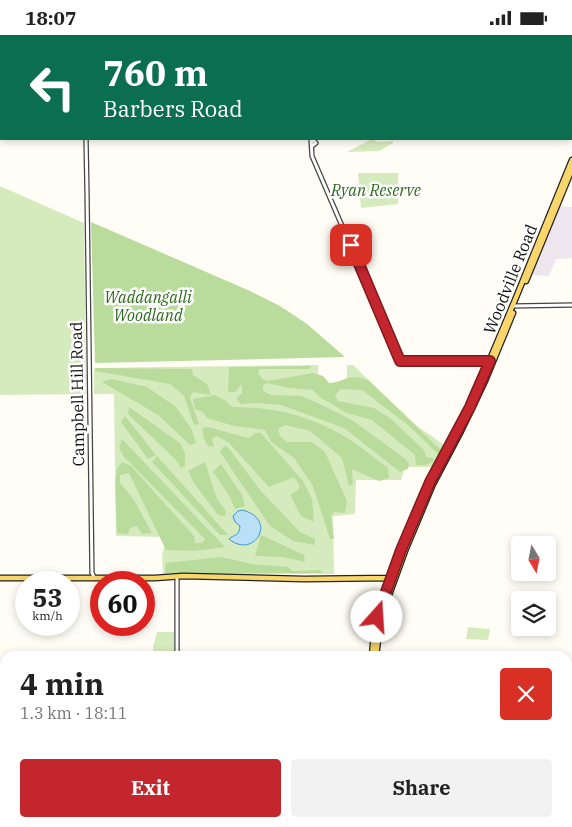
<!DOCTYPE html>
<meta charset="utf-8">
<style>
:root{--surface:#fff;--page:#f2f2f2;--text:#222;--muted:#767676;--accent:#c4262e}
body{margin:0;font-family:"IBM Plex Serif",serif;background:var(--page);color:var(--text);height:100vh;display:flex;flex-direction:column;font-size:19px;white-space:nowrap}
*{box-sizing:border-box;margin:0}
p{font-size:16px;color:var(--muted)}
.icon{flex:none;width:28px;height:28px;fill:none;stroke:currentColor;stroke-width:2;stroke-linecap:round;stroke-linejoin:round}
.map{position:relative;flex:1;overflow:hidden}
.side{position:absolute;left:0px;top:616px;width:572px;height:176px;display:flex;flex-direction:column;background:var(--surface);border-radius:15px 15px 0 0;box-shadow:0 2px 8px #0003}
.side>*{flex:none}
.banner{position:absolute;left:0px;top:0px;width:572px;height:105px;box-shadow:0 2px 8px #0003;background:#0b6e4f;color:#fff;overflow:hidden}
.needle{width:32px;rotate:170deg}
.fabs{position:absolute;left:511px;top:501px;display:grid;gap:10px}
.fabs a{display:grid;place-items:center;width:45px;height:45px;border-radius:5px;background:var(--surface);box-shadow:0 2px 8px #0003;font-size:25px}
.speed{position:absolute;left:15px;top:536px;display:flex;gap:10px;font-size:25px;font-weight:700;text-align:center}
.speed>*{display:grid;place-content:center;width:65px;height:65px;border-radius:50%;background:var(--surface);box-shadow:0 2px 8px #0003;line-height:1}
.speed small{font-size:12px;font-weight:400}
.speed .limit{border:8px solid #d22;background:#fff;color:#111}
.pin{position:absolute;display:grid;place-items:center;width:42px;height:42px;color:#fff;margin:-21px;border-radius:10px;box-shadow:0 2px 8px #0006}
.me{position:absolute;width:55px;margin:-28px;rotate:19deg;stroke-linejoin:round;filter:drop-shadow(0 0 4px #0008)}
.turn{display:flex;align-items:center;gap:18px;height:105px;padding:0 20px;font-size:22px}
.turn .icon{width:65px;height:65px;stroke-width:2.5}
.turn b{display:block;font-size:35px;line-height:42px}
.round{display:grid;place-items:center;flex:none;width:52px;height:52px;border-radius:5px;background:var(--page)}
.head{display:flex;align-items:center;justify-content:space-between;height:85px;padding:0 20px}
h1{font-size:30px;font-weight:800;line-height:38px}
.button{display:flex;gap:10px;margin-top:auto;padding:10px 20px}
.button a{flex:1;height:58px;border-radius:5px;background:var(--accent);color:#fff;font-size:20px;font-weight:800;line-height:58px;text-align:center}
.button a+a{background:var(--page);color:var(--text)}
.status{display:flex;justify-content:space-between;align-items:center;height:35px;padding:0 25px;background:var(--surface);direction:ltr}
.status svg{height:14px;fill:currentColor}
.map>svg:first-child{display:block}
</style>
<div class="status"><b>18:07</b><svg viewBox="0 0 49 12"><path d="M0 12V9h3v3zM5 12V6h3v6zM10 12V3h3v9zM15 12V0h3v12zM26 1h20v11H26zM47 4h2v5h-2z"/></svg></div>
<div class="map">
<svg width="572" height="792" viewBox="0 0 572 792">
<rect width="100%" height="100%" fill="#fffdf5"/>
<!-- industrial -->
<path fill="#eee6ef" d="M560 171 572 172V223L556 224 549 241 532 240Z"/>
<!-- green -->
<path fill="#d5ebbd" d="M372 104H374L376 107 393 106V108L379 116 347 117Z
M358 138H398V169L361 173Z
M0 151 84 188 86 359 0 360Z
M318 330V340L331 354H347V330H353L417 391 446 411 434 432H405L401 445H356L355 479 333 481 334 539H163L162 521 166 502 116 501 114 359H94V333Z
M468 592 490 594 488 605 466 604Z
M157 597H174V621H153V612Z"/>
<!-- forest -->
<path fill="#b9dc9c" d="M91 187 250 256 280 271 307 289 345 322 95 328Z
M312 331 309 334H260L258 338 262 344 268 346 313 338 323 341 329 348C347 347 346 337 368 345L442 416 438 419 408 390 362 355 340 354 335 361 338 366 374 373 390 383 424 415 426 422 433 423 434 426 426 430H416L415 420 372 385 347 378 321 363 313 355 289 353 267 348 263 351V356L271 360 301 361 320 369 352 385 404 423 409 428 408 434 400 437 344 393 281 370 258 368 241 369 236 364 242 358V349L235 357H228L229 332Z
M96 333 192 334 193 340 207 349 211 360 193 357 190 363 199 389 194 390 184 361 170 349 95 336Z
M111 344 147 352 176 372 191 393 196 408 190 410 158 380 102 347Z
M215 360 226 366 232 372C273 372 308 380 344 401 359 410 373 422 388 433L389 443 379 446 352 434 353 449 349 451 342 423 310 396 285 390 278 394 280 401 287 407H312L325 417 347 466 345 478 334 477 331 481 334 504H330L313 451 294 423 271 407 265 395 234 391 207 383 203 377 195 374 193 364Z
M129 372 180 408 185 418V431L181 433 175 424 128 379Z
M125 381 156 420 148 424 121 387Z
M208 392 248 403 256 398H261L303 446 312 464 314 487 301 481 290 460 298 455 300 451 294 442 269 452 229 408 217 401 212 404 214 412 208 411 204 404 202 393Z
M122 404 225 512 195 516 166 515 129 438 120 440V448L134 465 152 498 142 499 137 491 130 493 128 499 117 498 115 448 117 434 122 427 131 431 194 501 195 508H202L205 504 124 422 119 413Z
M227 411 261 456 300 497 315 504V510L293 506 270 491 220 417 223 412Z
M157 421 228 500H220L152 427Z
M205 427 217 464 226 476 225 481 218 480 194 448 188 436Z
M221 429 242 460 245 471 235 474 230 462 213 437Z
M261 500 304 520 305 527 283 522 255 521Z
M221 522 252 529 288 532 293 536 320 535 322 538H165L166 528Z"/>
<!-- water -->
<path fill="#b9e0f7" stroke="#3f96cf" d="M242 475C279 484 254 525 229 504 234 499 239 502 240 491L235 487 233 481 238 476Z"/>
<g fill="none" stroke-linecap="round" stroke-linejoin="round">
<!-- minor casing -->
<g stroke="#444" stroke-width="5.5">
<path id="minor" d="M85 0V1
M261 0 262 1
M86 104 87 157
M311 104 312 121 400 326H490
M312 106H314L316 108 312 111
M87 157 92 538 94 542
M513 271 572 270
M177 544V621
M0 776H5
M568 782H572
M189 788V792"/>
</g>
<!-- major casing -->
<g stroke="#222" stroke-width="7">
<path id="major" d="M526 246 572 134
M0 543H156
M155 543 183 541 304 544 391 543
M372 621 374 598 377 582 401 515 430 447 470 372 515 265 572 125
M376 621 381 582 405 516 433 449 461 396 485 346 513 278
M355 792 356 788
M359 792V788"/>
</g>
<!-- minor -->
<use href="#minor" stroke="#fff" stroke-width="3"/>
<!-- major -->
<use href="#major" stroke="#f9d66b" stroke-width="4.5"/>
</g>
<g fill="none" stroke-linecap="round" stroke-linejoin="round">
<!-- route casing -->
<g stroke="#7f191e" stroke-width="12">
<path id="route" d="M351 210 400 326H490L470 372 430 447 401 515 377 582"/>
</g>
<!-- route -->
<use href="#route" stroke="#c4262e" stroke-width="9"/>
</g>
<g text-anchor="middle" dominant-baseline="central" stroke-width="5" stroke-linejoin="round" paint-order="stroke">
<!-- park labels -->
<g font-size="16" font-style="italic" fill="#2f6b1f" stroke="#fff">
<text x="376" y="155">Ryan Reserve</text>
<text x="148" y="262">Waddangalli<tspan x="148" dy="18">Woodland</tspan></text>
</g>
<!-- street labels -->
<g font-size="16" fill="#111" stroke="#fff">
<text transform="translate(510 244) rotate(-68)">Woodville Road</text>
<text transform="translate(77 359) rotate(-91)">Campbell Hill Road</text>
</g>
</g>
</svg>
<div class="fabs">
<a><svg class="needle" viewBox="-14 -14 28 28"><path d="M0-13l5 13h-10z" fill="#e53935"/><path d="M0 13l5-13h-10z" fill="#767676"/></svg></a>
<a><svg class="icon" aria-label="layers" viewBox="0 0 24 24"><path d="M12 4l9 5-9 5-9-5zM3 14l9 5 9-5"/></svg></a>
</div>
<div class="speed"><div>53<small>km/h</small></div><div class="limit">60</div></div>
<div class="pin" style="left:351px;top:210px;background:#d93025"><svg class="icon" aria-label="arrive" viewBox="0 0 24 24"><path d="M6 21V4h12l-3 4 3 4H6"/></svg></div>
<svg class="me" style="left:377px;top:582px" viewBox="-20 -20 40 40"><circle r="19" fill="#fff"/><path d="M0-13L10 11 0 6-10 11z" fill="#c4262e"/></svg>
<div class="banner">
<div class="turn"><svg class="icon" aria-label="left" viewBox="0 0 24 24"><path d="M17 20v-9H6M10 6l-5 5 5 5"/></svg><div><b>760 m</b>Barbers Road</div></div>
</div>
<section class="side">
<div class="head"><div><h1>4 min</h1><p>1.3 km · 18:11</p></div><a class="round" style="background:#d93025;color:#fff"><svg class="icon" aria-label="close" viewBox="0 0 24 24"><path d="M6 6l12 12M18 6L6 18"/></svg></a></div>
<div class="button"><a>Exit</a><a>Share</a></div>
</section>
</div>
